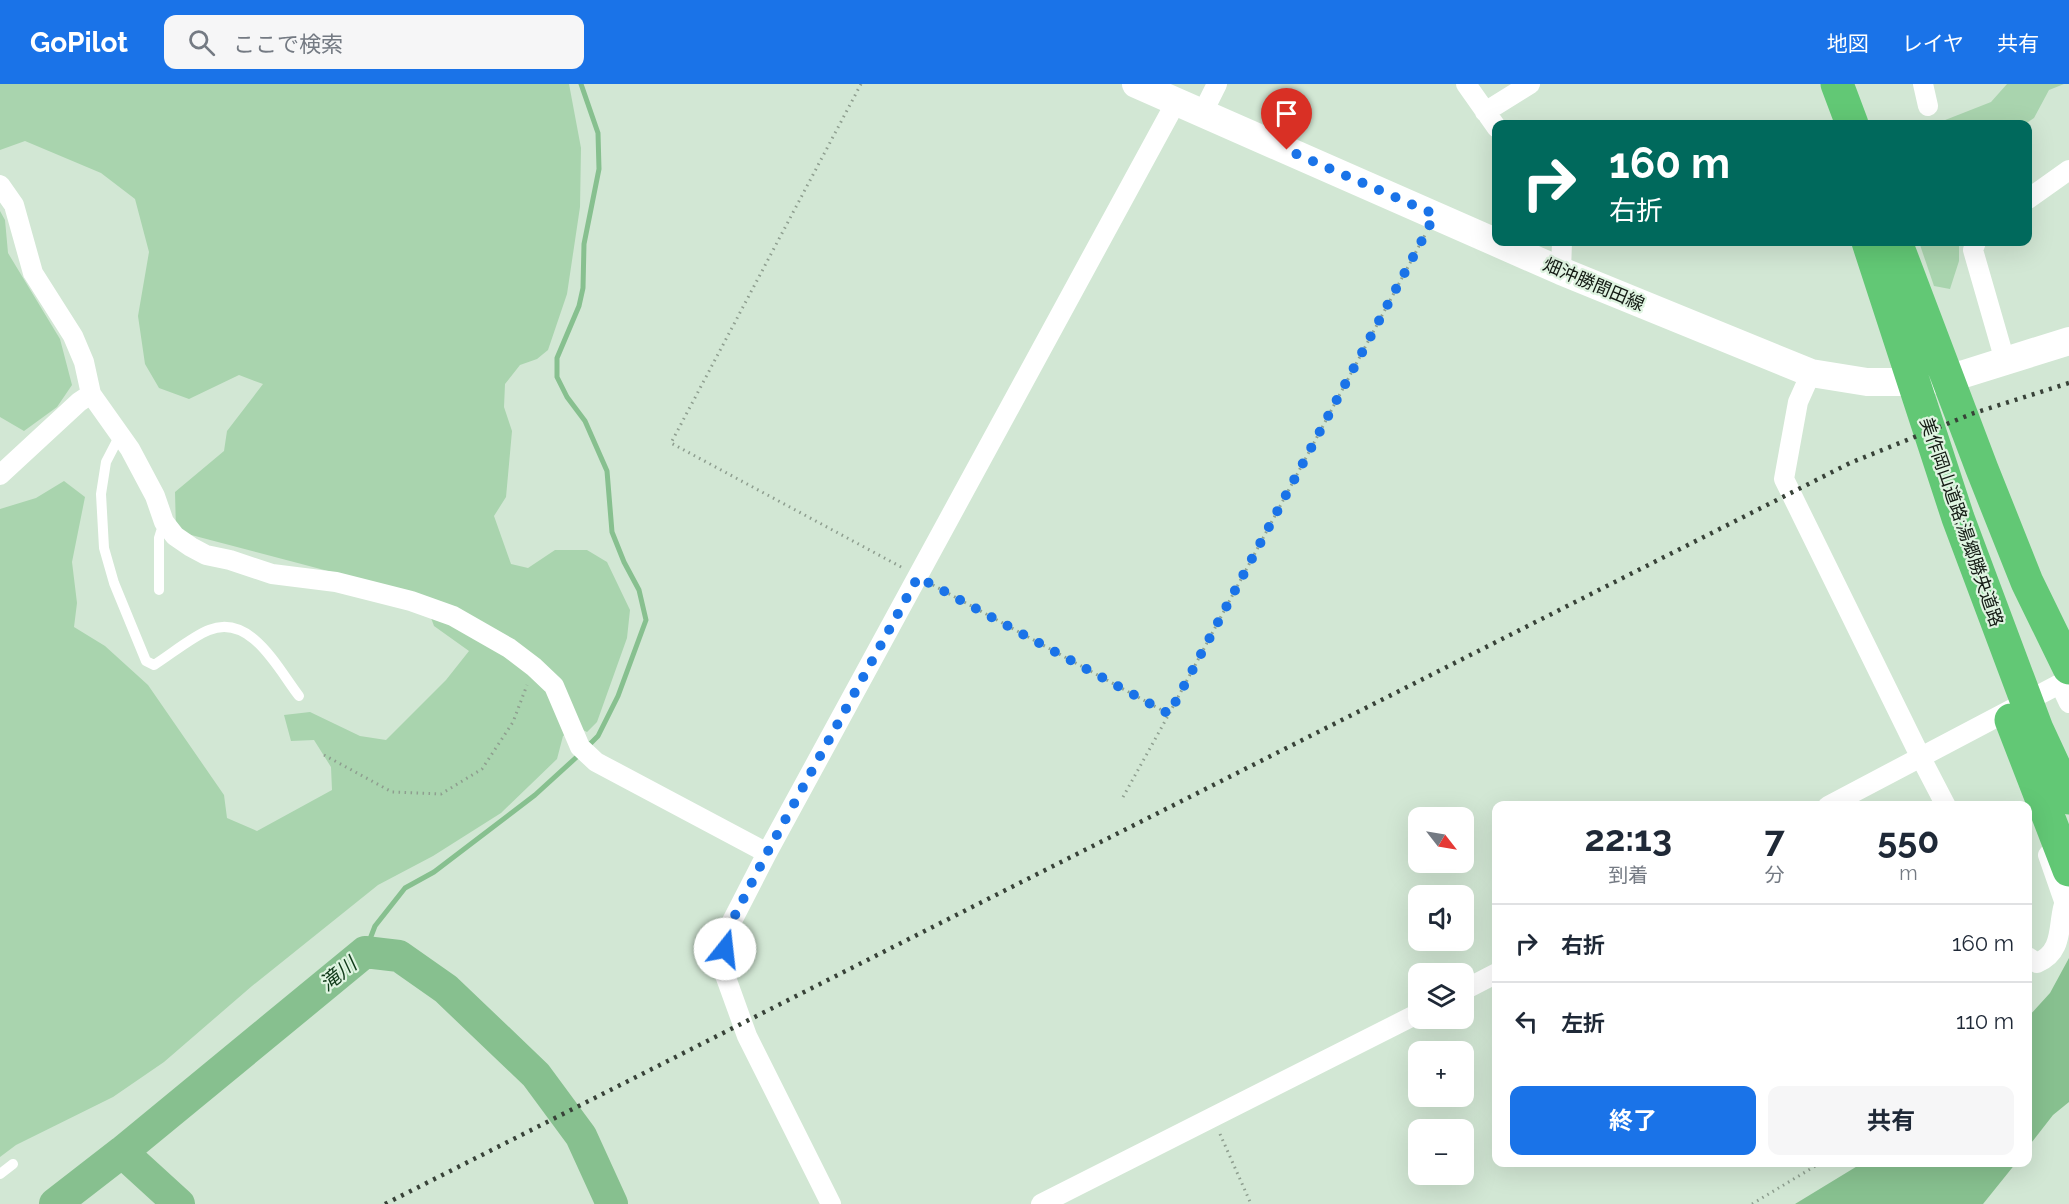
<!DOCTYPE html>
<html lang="ja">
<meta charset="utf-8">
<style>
:root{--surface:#fff;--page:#f6f6f7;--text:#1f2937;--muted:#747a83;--line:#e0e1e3;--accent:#1a73e8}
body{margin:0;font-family:Raleway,"Noto Sans JP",sans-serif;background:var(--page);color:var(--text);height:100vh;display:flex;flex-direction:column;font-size:22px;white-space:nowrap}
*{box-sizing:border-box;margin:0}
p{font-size:20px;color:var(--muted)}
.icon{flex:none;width:33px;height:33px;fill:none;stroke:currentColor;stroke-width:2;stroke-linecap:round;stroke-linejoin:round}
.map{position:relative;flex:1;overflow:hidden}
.details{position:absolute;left:1492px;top:717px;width:540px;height:366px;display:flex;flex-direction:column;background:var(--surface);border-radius:12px;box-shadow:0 6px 24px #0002}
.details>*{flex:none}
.banner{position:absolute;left:1492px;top:36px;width:540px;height:126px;border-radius:12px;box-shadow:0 6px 24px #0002;background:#00695c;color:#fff;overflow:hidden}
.needle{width:39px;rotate:121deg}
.tools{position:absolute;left:1408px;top:723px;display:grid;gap:12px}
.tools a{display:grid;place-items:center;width:66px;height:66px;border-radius:12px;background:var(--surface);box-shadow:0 6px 24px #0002;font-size:30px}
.pin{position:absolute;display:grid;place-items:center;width:51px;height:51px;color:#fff;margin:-62px -26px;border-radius:50% 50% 50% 0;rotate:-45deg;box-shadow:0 0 6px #0007}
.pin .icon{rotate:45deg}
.me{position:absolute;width:66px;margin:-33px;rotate:16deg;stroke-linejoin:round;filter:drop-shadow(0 0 4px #0008)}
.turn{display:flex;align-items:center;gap:21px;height:126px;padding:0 18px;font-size:27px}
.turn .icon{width:78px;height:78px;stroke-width:2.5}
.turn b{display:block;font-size:42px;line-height:51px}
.eta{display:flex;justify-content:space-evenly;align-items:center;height:102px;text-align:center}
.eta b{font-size:36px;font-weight:700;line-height:42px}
.action{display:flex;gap:12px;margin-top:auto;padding:12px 18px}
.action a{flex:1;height:69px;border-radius:12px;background:var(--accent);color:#fff;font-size:24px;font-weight:700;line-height:69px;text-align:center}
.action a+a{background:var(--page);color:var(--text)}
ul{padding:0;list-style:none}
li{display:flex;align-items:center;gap:18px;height:78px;padding:0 18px;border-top:2px solid var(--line)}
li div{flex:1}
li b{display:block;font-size:22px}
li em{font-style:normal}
header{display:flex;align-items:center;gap:36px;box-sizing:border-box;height:84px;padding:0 30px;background:var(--accent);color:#fff}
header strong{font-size:28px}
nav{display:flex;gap:33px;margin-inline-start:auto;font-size:21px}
.search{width:420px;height:54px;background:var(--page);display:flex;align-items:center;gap:15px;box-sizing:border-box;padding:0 21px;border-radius:12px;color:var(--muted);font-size:22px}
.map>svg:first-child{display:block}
</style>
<header>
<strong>GoPilot</strong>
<div class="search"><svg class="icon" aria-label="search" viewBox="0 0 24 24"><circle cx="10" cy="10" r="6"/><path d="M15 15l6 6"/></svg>ここで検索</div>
<nav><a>地図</a><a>レイヤ</a><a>共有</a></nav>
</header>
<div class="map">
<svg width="2069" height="1120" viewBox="0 0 2069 1120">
<rect width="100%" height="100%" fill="#d2e7d4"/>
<!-- green -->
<path fill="#a9d4ae" d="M0 0H569L581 64 580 123 567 210 548 266 537 275 520 281 505 300 504 323 512 347 506 413 494 432 511 480 528 484 555 466H587L607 478 630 526 627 554 597 638 587 648 577 643 563 652 557 675 501 729 433 772 378 801 252 902 164 978 113 1013 16 1061 0 1073V425L36 414 64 397 85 413 72 478 77 519 74 543 105 562 148 601 224 711 227 734 257 747 332 706 331 683 314 656 291 657 284 631 310 628 360 652 386 656 446 596 469 567 434 542 423 512 176 447 175 408 224 367 227 347 263 300 239 291 189 315 159 304 145 280 138 232 149 168 135 115 101 89 25 57 0 66Z
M2007 0H2064L2049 6 2034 34 2025 40H1935L1991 18Z
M0 127 5 136 8 169 60 255 72 301 57 323 24 347 0 333Z
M1919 158H1959V177L1950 205 1934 202Z"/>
<!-- water -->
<path fill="#87c08f" d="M2069 874V1018L2053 1031 2028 1063V933L2050 909Z
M1864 1078H2016V1079L1983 1120H1795Z"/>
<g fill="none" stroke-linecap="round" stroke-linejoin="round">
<!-- stream -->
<path stroke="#87c08f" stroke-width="5" d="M581 0 598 49 599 85 584 160 583 204 579 222 557 274V293L567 313 585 337 607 387 612 448 624 478 639 506 646 536 618 612 598 652 587 663
M365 868 375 842 405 804 434 788 535 711 580 670"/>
<!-- river -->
<path stroke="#87c08f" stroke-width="32" d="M122 1068 179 1120
M55 1120 122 1068 365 868 399 872 446 905 536 991 581 1052 612 1120"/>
<!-- path -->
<path stroke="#8e9e8f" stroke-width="3" stroke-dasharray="1.5 4.5" stroke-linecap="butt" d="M861 0 671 359 903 484
M933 501 1169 630
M324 671 392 708 441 710 482 685 513 638 527 601
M1123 713 1169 630 1425 151
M1220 1050 1251 1120
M1752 1120 1822 1078"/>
<!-- service -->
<path stroke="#fff" stroke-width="10" d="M120 351 106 378 101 410 104 464 114 499 146 577 154 581C170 571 193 552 209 546 251 529 278 585 299 612
M159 506V454L164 438
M0 1090 13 1080"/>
<!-- minor -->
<path stroke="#fff" stroke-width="20" d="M1466 0 1497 44
M1923 0 1928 22
M1485 28 1530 0
M1202 30 1217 0
M0 101 14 121 33 189 73 252 84 278 91 310 130 365 155 412 164 438 175 452 191 463 206 471 230 476 272 490 336 498 411 517 453 532 509 564 534 583 554 602 580 663 596 678 767 769
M2028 115 2069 86
M1976 158 1973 166 2005 277
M1561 187 1562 158
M1811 289 1798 318 1784 395 1921 674 1946 722
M0 391 79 318 91 310
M2060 600 2069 619
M1828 722 2069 595
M2048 771 2064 817
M2028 873 2037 879C2069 866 2054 831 2069 810
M1464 906 1497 889
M831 1120 747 952 725 891V865L730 841 767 769 1176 18
M1041 1120 1419 929"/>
<!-- secondary -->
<path stroke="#fff" stroke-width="28" d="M1136 0 1561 187 1811 289 1867 298H1922L1964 290 2069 257"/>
<!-- motorway -->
<path stroke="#62c875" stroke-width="33" d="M1837 0 1852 40
M1868 158 1958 434 2037 645 2069 714
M1896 158 1982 385 2027 498 2069 584
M2011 636 2069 786"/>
<!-- rail -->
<path stroke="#384238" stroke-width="4.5" stroke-dasharray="3 6" stroke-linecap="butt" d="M385 1120 1850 379 1974 329 2069 299"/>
</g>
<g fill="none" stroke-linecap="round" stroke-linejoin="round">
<!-- route -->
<path stroke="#1a73e8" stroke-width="10" stroke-dasharray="0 18" d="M725 865 730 841 767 769 918 493 1169 630 1428 145 1434 130 1287 66"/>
</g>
<g text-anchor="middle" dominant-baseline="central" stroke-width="4.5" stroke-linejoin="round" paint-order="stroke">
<!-- street labels -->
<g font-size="18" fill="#131a13" stroke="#dff4e1">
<text transform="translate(1594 200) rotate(23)">畑沖勝間田線</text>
<text transform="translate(1962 438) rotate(71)">美作岡山道路;湯郷勝央道路</text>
</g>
<!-- water labels -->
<g font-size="20" font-style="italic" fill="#103a19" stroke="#dff4e1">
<text transform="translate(338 890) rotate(-39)">滝川</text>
</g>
</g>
</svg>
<div class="tools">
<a><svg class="needle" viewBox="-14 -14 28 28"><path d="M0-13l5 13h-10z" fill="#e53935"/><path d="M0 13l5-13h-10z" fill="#747a83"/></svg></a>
<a><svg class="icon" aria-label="sound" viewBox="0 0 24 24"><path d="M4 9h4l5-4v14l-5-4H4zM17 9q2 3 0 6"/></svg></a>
<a><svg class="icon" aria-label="layers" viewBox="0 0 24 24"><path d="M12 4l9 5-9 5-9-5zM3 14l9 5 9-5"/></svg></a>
<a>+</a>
<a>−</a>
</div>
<div class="pin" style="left:1287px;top:66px;background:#d93025"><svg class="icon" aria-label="arrive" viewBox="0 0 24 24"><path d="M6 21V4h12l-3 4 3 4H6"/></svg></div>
<svg class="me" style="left:725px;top:865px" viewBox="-20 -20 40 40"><circle r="19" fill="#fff"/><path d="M0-13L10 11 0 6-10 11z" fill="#1a73e8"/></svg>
<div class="banner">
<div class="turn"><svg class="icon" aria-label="right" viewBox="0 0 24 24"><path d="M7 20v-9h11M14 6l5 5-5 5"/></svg><div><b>160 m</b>右折</div></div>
</div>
<section class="details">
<div class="eta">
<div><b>22:13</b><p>到着</p></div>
<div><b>7</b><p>分</p></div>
<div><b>550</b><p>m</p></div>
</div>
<ul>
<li><svg class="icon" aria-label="right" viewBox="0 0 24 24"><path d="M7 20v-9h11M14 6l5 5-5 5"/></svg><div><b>右折</b></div><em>160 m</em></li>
<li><svg class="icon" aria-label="left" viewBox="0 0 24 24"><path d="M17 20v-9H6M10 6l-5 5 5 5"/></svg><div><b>左折</b></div><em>110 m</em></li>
</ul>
<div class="action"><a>終了</a><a>共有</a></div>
</section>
</div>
